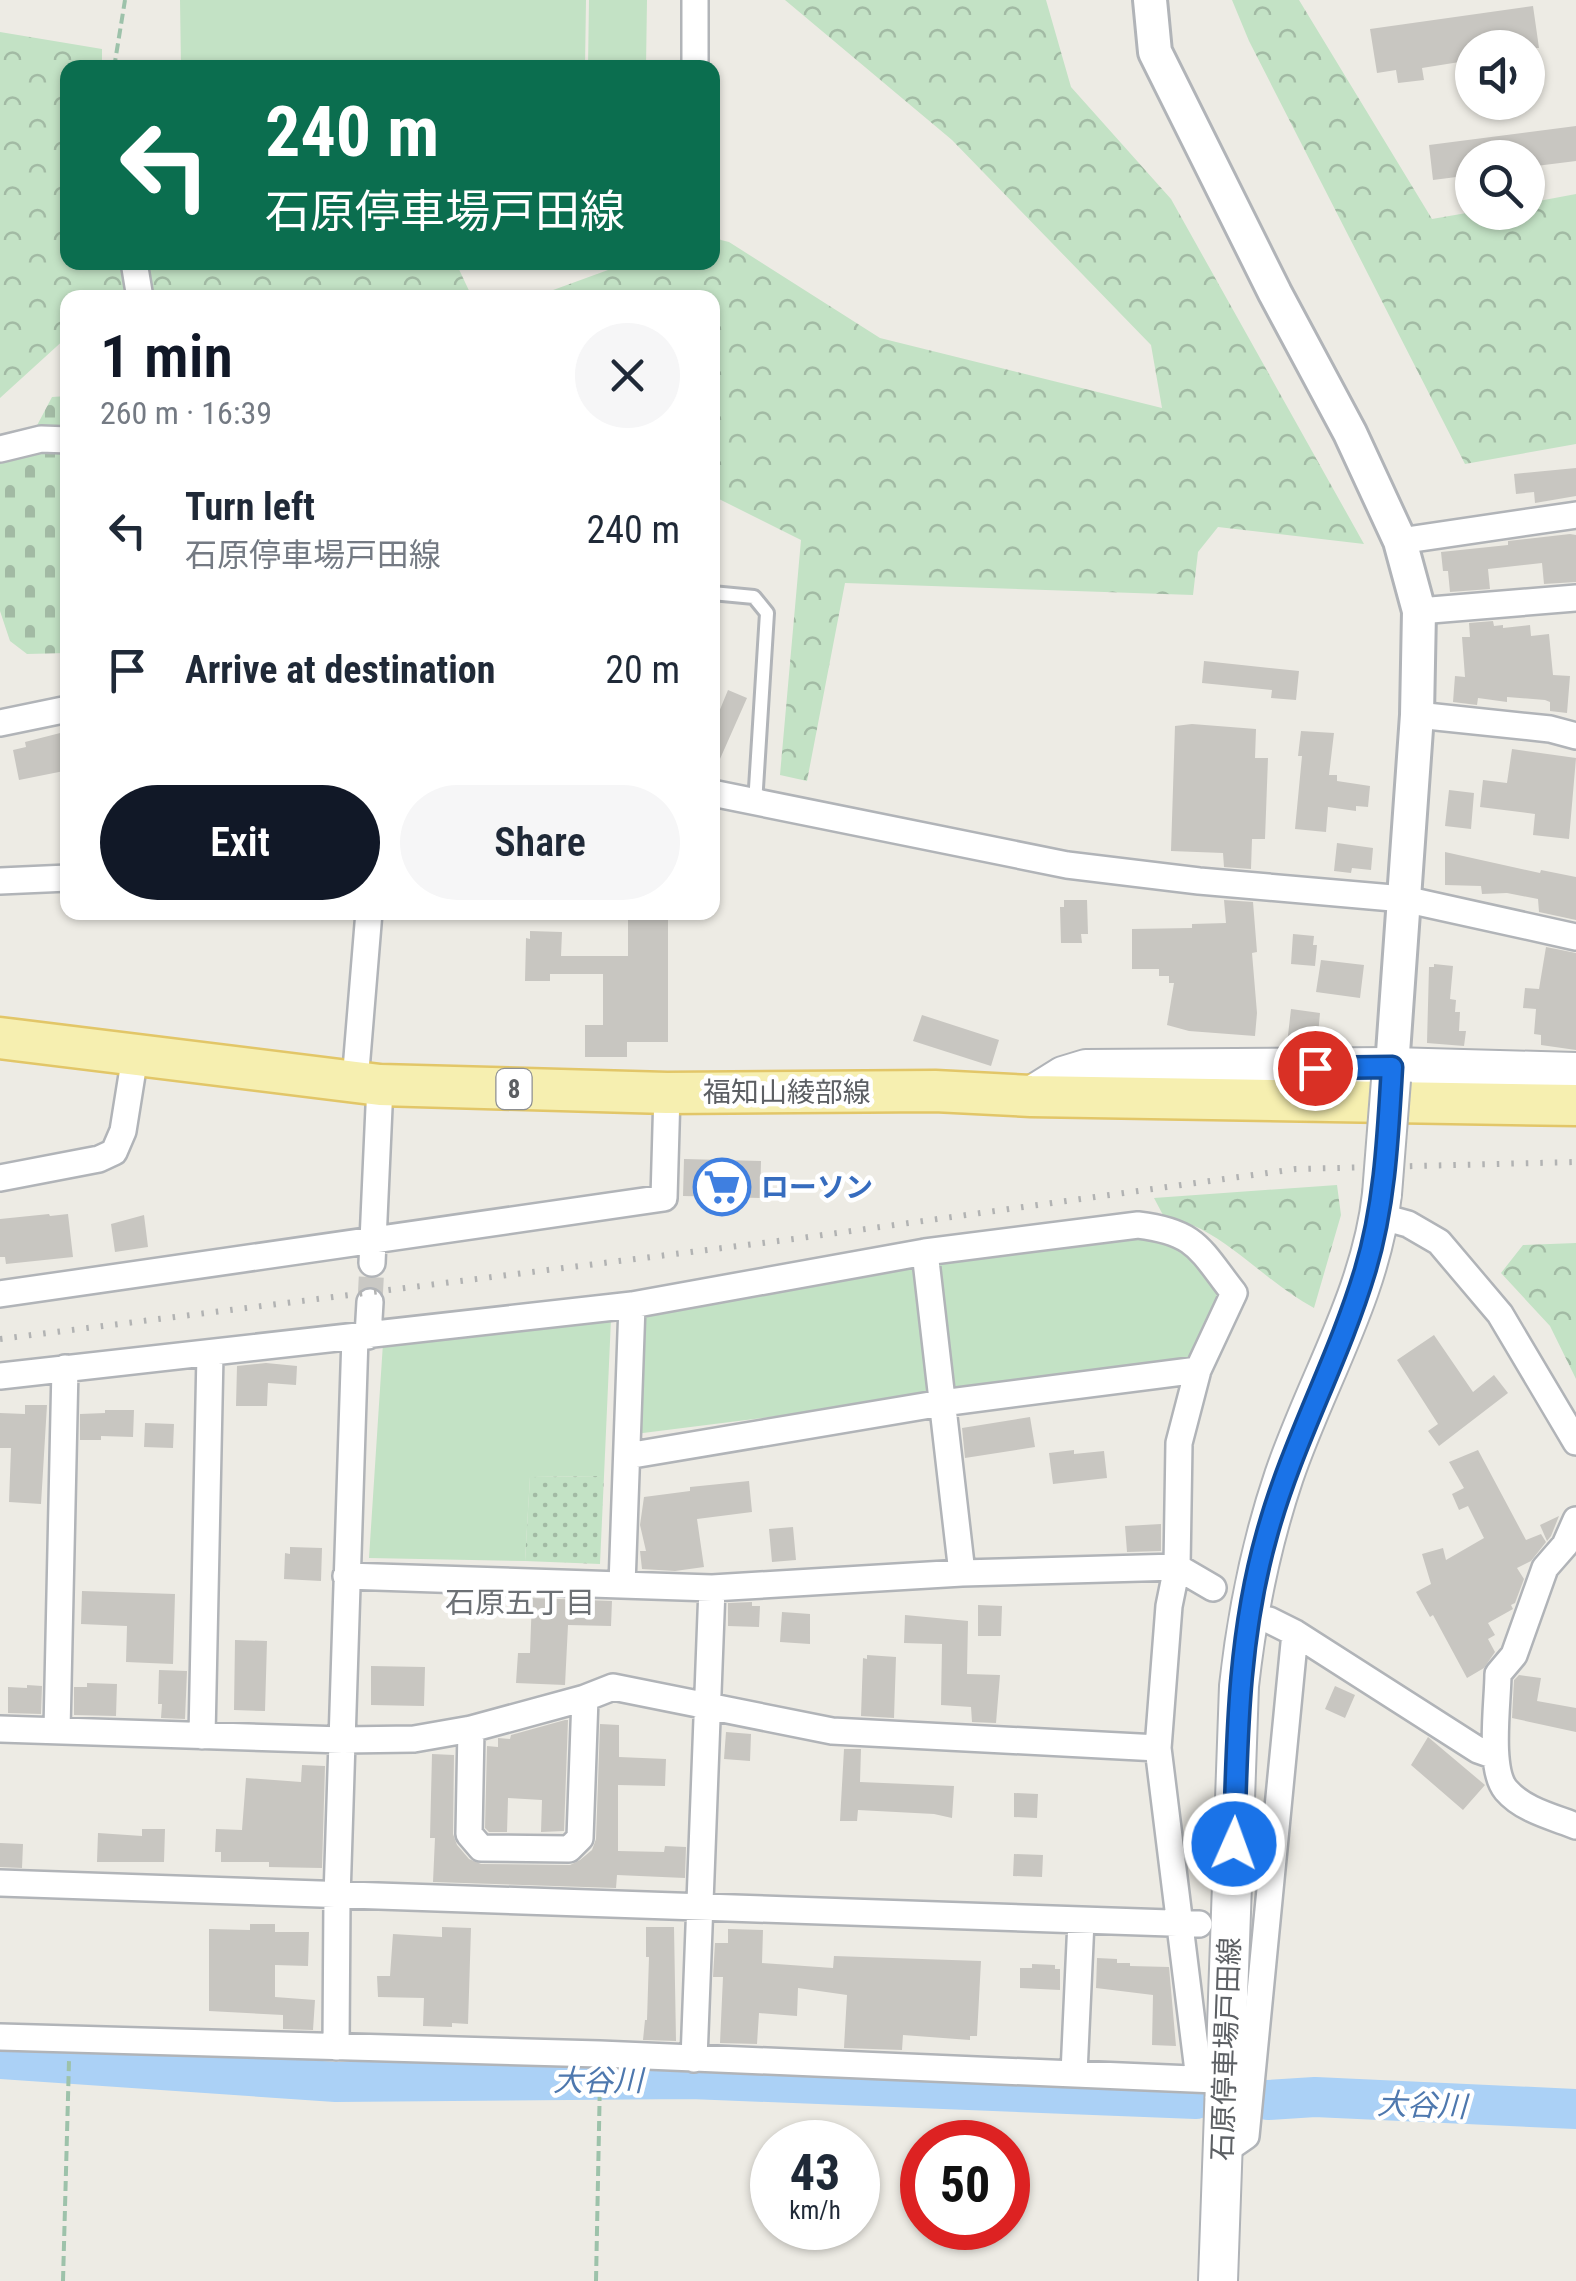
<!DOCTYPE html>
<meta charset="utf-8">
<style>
:root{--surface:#fff;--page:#f6f6f7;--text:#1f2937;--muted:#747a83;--accent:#111827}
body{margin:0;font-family:"Roboto Condensed","Noto Sans JP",sans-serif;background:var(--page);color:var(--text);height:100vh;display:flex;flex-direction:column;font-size:38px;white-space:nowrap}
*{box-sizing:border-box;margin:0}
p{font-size:32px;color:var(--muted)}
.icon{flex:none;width:55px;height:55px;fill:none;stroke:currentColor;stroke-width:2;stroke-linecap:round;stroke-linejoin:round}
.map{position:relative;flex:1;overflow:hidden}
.sheet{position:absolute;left:60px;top:290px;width:660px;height:630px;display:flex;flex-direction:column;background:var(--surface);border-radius:20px;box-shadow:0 2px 8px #0004}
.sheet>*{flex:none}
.banner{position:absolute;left:60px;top:60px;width:660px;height:210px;border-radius:20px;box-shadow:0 2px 8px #0004;background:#0b6e4f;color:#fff;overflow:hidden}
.controls{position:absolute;left:1455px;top:30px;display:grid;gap:20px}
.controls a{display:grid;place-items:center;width:90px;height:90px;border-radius:50%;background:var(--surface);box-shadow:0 2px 8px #0004;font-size:50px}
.speed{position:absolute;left:750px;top:2120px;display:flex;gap:20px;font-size:50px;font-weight:700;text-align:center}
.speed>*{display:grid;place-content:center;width:130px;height:130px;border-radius:50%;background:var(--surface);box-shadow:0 2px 8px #0004;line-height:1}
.speed small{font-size:25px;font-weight:400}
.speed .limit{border:15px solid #d22;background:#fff;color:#111}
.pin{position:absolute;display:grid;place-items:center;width:85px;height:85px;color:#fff;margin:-42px;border:5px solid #fff;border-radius:50%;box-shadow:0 2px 10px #0007}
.me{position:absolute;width:110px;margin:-55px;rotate:2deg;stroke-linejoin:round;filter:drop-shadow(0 0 8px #0008)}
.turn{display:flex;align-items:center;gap:35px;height:210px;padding:0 40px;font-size:45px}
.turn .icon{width:130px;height:130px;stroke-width:2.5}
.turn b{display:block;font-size:70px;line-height:85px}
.round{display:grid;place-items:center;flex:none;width:105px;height:105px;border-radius:52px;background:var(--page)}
.headline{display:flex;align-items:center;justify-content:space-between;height:170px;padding:0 40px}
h1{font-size:60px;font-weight:600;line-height:75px;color:var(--accent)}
.primary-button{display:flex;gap:20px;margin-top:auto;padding:20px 40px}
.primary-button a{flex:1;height:115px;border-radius:60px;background:var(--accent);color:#fff;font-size:40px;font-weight:600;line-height:115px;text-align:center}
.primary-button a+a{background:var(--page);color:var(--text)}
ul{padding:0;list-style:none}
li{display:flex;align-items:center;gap:30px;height:140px;padding:0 40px}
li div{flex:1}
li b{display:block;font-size:38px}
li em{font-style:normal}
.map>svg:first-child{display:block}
</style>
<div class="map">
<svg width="1576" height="2281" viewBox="0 0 1576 2281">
<defs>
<pattern id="forest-crowns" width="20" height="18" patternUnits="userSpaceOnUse" patternTransform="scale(2.5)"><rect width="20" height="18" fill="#c3e2c5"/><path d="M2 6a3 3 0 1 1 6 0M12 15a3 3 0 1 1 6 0" fill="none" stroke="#a2baa4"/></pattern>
<pattern id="cemetery-stones" width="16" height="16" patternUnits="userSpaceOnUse" patternTransform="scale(2.5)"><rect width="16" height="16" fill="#c3e2c5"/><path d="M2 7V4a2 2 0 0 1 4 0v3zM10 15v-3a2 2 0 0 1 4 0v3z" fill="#a2baa4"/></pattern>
<pattern id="park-dots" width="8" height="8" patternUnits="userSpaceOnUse" patternTransform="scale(2.5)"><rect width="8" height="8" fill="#c3e2c5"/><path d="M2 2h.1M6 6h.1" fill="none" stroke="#a2baa4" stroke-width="1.8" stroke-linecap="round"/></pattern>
</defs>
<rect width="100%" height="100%" fill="#edebe4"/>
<!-- green -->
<path fill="#c3e2c5" d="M180 0H586L585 67H181Z
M589 0H647L646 67H588Z
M1146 1235 1188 1254 1220 1295 1190 1364 635 1434 637 1302Z
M611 1319 604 1476 530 1477 525 1561 369 1558 383 1343Z"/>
<!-- forest -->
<path fill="url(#forest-crowns)" d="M785 0H1046L1071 87 1171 199 1364 544 1218 527 1198 552 1193 595 845 583 807 781 780 775 801 540 713 496 712 298 534 297 608 270 610 263 712 262 713 238 729 242 880 338 1162 408 1151 345 952 140Z
M1232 0H1299L1432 219 1472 212H1528V203L1576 194V444L1465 464 1249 41Z
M0 32 102 49V67L68 68V262L456 263 472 297 68 298 67 337 0 398Z
M1337 1185 1341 1215 1314 1308C1273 1286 1242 1251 1201 1229 1189 1223 1176 1220 1163 1215L1154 1198Z
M1576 1243V1379L1550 1326 1501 1273 1523 1245Z"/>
<!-- cemetery -->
<path fill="url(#cemetery-stones)" d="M67 396V653L27 654 10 641 0 611V452L33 433 52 397Z"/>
<!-- park -->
<path fill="url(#park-dots)" d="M604 1476 600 1564 525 1561 530 1477Z"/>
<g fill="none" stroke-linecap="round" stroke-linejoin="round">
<!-- river -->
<path stroke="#abd1f6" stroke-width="40" d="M0 2059 336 2082 691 2079 1196 2099
M1268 2100 1315 2097 1576 2109"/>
</g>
<!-- building -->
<path fill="#c8c6c1" d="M1533 6 1539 48H1472V60L1422 68 1424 80 1398 83 1396 70 1377 73 1370 29Z
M1576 126V161L1528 167V158H1472V175L1433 180 1429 145Z
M1576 468V496L1535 503 1534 492 1516 494 1514 474Z
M1570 534 1576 535V582L1544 584 1542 563 1488 569 1490 589 1450 592 1448 571H1443L1441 552 1508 545V541Z
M1493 621 1494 626 1503 625V628L1530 625 1531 636 1549 634 1553 675 1570 676 1567 713 1550 711V702L1545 700 1507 697V702L1478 698 1477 705 1453 702 1455 676 1465 677 1462 637H1470L1469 623Z
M1204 661 1299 671 1296 700 1271 698 1272 690 1202 683Z
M728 690 747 698 712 777V729Z
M1192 724 1256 729 1255 758H1268L1265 839H1252L1251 869 1224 867 1223 853 1171 851 1175 726Z
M68 731V766L63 767 64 771 19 780 13 750 26 747 25 742Z
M1301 731 1334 733 1329 775H1337V781L1370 786 1368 807 1356 806V811L1328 807 1326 832 1295 829 1302 756H1298Z
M1512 749 1576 758 1569 839 1533 835 1535 814 1480 807 1483 780 1507 783Z
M1449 790 1474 793 1471 829 1445 826Z
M1337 843 1373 848 1371 870 1352 868 1351 873 1334 871Z
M1445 852 1540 873 1541 870 1576 877V920L1539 912 1538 899 1507 893 1482 894 1481 886 1445 885Z
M1064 900H1087L1088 934H1081L1082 943H1061L1060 907H1064Z
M1224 900 1253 902 1257 952 1252 953 1257 1013 1255 1036 1189 1031 1167 1025 1174 983H1169V976H1159V969H1132V929L1192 928V924L1226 923Z
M628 912H668V1042H627V1057H585V1025H603V974H550V981H525L526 938 530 939V931L562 932 561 956H628Z
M1293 934 1314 936 1313 945H1317L1315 966 1291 964Z
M1546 947 1576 953V1050L1541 1045V1035L1534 1034 1536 1009 1523 1008 1525 988 1539 989Z
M1321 960 1364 965 1360 998 1316 992Z
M1434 964 1453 966 1450 999 1456 1000 1455 1012H1460L1459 1031H1466L1464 1046 1427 1043 1429 967H1434Z
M1291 1009 1320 1013 1317 1045 1287 1044Z
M922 1015 999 1040 991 1066 913 1041Z
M684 1159 761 1161 760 1198 683 1196Z
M49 1214 50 1216 68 1214 73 1257 6 1264 5 1257H0V1219Z
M144 1215 148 1247 115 1252 111 1224Z
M1434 1335 1473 1392 1494 1375 1508 1393 1439 1446 1428 1431 1438 1424 1397 1360Z
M266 1363 297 1366 296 1385 268 1383 267 1406H236L237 1366Z
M25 1405H47L41 1504 9 1502 11 1448H0V1413L25 1414Z
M105 1410H134L133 1437 101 1436V1440H80V1414L105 1413Z
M1030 1417 1035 1447 965 1458 962 1428Z
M145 1423 174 1424 173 1448 144 1447Z
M1074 1450V1454L1104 1451 1107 1478 1053 1484 1049 1453Z
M1478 1450 1526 1540 1541 1534 1546 1542 1531 1561 1517 1568 1524 1579 1515 1603 1511 1605 1513 1609 1488 1623 1495 1635 1488 1639 1495 1652 1484 1668 1467 1678 1433 1615 1430 1617 1416 1592 1431 1584 1422 1554 1443 1548 1446 1560 1484 1538 1468 1506 1459 1510 1452 1494 1464 1488 1449 1462Z
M749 1481 752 1512 697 1519 704 1567 675 1571 642 1569 640 1551H646L640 1525 644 1497 690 1491V1487Z
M1559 1516 1551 1536 1547 1541 1540 1525Z
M1161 1524V1551L1127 1552 1125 1526Z
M793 1527 796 1560 772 1562 769 1529Z
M290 1547 322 1548 321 1581 284 1579 285 1553 290 1554Z
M82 1591 175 1594 173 1664 126 1662 127 1626 81 1624Z
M532 1598 612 1601 611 1626 568 1625 565 1685 516 1683 518 1653H530Z
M752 1602V1606H760L759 1627 728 1626V1603Z
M978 1605 1002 1606 1001 1636H978Z
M782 1612 810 1614V1644L780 1642Z
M905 1615 968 1621 967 1674 1000 1675 996 1723 972 1722 971 1707 941 1705 942 1644 904 1643Z
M235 1640 267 1641 265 1711 234 1710Z
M867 1655 896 1657 894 1718 861 1716 863 1658 867 1659Z
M371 1666 425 1667 424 1706 371 1705Z
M159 1670 187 1671 185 1719 161 1718 162 1704H158Z
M1519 1675 1541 1678 1537 1701 1576 1708V1732L1512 1718 1514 1680Z
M87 1683 117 1684 116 1716 74 1715V1687H87Z
M27 1685 42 1686 41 1714 8 1713V1687L27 1688Z
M1335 1686 1355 1695 1345 1718 1325 1709Z
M565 1720H568L564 1831 541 1832 542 1800 508 1798 507 1832H489L485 1828 487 1746 498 1747V1738L510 1739 511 1735Z
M600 1724 619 1725V1757L666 1759 665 1786 618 1785V1851L664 1852 665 1846 686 1847 685 1878 617 1875 616 1888 433 1882 435 1838H430L432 1754 454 1755 453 1834 457 1845 469 1859 481 1864 570 1865 580 1860 592 1850 596 1839Z
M726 1732 751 1734 750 1761 724 1759Z
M1428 1737 1485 1785 1463 1810 1411 1765Z
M844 1749H861L860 1782 954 1786 952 1818 934 1814 858 1810 857 1821H840Z
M302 1765 325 1766 322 1868 269 1867V1862H221V1852H215L216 1829 242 1830 246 1778 301 1782Z
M1014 1793 1038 1794 1037 1818 1014 1817Z
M142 1829H165L164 1862H97L98 1833 142 1836Z
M0 1843 23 1844 22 1868 0 1867Z
M1014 1854 1043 1855 1042 1877 1013 1876Z
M250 1924H275V1932H309L308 1966 275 1965V1997L315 2000 313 2030 283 2029V2015L209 2011V1929L250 1930Z
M442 1927 471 1928 468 2024 452 2023V2027L423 2026 424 1998 378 1997 377 1976H390L393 1934 442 1937Z
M646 1927H674L676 2041 643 2040 645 2020H647L649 1957H646Z
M728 1929 763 1930 762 1963 833 1968 834 1956 981 1961 977 2036H970V2040L903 2035 902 2050 844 2048 847 1995 798 1988 797 2016 759 2013 757 2044 720 2043 723 1977H713L715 1943H728Z
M1097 1958 1117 1959V1963H1130V1966L1169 1967 1176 2046 1152 2045 1153 1995 1096 1988Z
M1032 1964 1055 1965V1969H1060V1990L1020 1988V1968H1032Z"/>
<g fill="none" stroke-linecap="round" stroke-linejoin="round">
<!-- minor-tunnel -->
<path stroke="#c9c8c4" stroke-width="25" stroke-dasharray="25 12" stroke-linecap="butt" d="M370 1302 372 1263"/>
<!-- service casing -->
<g stroke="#b1b4b8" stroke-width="18">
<path id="service" d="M712 593 754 597 767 613 755 804"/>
</g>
<!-- minor casing -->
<g stroke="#b1b4b8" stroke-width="30">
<path id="minor" d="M695 0V68
M134 262 140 298
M0 449 41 439 68 440
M1400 541 1576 515
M1419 611 1576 598
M1417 715 1550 729 1576 736
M0 723 68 709
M712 793 1067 865 1199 881 1404 899 1576 937
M0 881 68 878
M355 1082 369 912
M0 1178 99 1159 114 1152 123 1131 135 1056
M1379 1216 1408 1224 1439 1242 1500 1314 1576 1442
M925 1252 962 1573
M372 1263 380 1085
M0 1294 664 1198 667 1093
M368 1336 370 1302
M0 1376 632 1305 925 1252 1138 1225C1197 1232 1200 1250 1234 1293L1198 1370 1179 1443 1177 1567 1169 1606 1158 1748 1199 2079
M627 1456 942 1403 1198 1370
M1576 1520 1565 1545 1545 1568 1514 1655 1498 1674C1498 1702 1488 1769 1506 1790 1523 1810 1553 1817 1576 1826
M346 1576 712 1588 962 1573 1177 1567 1213 1588
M622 1585 632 1305
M1269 1620 1295 1633 1478 1750 1495 1756
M0 1729 343 1740 414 1739 471 1729 585 1698 613 1687 832 1731 1158 1748
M471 1729 469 1834 481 1848 569 1849 580 1838 585 1698
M57 1730 65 1368
M202 1736 210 1354
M0 1883 1199 1924
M0 2037 600 2054 1216 2080
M336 2047 337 1897 355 1337
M694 2059 712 1588
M1074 2073 1081 1921
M1223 2152 1246 2136 1295 1633"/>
</g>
<!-- tertiary casing -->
<g stroke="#b1b4b8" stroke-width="38">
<path id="tertiary" d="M1150 0 1155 52 1275 293 1350 433 1400 541 1419 611 1417 715 1392 1067"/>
</g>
<!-- secondary casing -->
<g stroke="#b0b3b7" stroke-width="42">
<path id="secondary" d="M1031 1096 1063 1076 1086 1069 1392 1067 1576 1072
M1218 2281 1239 1686C1247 1614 1261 1544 1284 1476 1316 1382 1371 1294 1382 1194"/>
</g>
<!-- primary casing -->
<g stroke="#e2c668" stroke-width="45">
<path id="primary" d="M0 1038 380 1085 667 1093 935 1091 1031 1096 1576 1105"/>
</g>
<!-- path -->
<path stroke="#9dc2aa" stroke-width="4" stroke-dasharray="10 5" stroke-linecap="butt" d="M114 68 125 0
M63 2281 69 2061
M596 2281 600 2078"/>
<!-- service -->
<use href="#service" stroke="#fff" stroke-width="12"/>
<!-- minor -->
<use href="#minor" stroke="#fff" stroke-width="25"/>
<!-- tertiary -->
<use href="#tertiary" stroke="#fff" stroke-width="32"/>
<!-- secondary -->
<use href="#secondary" stroke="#fff" stroke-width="38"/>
<!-- primary -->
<use href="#primary" stroke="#f6efb0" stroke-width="40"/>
<!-- rail -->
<path stroke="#b2b3b3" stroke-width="6" stroke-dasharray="2.5 12" stroke-linecap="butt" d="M0 1339 794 1239 1296 1169 1576 1162"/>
<!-- secondary-bridge casing -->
<g stroke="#b0b3b7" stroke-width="42" stroke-linecap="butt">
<path id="secondary-bridge" d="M1382 1194 1391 1080"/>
</g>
<!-- secondary-bridge -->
<use href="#secondary-bridge" stroke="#fff" stroke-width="38"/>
</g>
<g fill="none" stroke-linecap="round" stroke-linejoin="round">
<!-- route casing -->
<g stroke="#114b97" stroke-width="25">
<path id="route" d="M1234 1844C1237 1738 1238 1636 1267 1534 1292 1443 1338 1361 1365 1271 1385 1205 1388 1135 1392 1067L1315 1068"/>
</g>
<!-- route -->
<use href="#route" stroke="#1a73e8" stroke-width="18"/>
</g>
<!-- icons -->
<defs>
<g id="supermarket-ring" transform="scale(2.875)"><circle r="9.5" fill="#fff" stroke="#3f7fe0" stroke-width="1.5"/><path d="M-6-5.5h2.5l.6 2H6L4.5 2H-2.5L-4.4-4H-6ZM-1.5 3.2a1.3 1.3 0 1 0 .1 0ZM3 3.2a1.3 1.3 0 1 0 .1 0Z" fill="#3f7fe0"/></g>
</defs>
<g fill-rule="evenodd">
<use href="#supermarket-ring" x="722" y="1187"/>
</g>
<g text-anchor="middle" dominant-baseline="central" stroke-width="9" stroke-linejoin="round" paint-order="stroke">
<!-- shield labels -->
<rect fill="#fff" stroke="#8d8f92" stroke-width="2.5" x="496.5" y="1069" width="35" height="40" rx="8"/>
<g font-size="25" font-weight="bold" fill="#5c5f63">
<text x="514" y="1089">8</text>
</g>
<!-- street labels -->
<g font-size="28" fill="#5c5f63" stroke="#fff">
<text x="787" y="1092">福知山綾部線</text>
<text transform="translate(1226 2049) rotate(-88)">石原停車場戸田線</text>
</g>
<!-- shop labels -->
<g font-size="28" font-weight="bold" fill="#366cbe" stroke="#fff" text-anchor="start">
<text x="761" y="1187">ローソン</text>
</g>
<!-- neighbourhood labels -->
<g font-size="30" fill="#6d7175" stroke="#fff">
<text x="520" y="1602">石原五丁目</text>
</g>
<!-- water labels -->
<g font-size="30" font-style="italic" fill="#4e78ae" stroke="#fff">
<text x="598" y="2080">大谷川</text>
<text transform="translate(1422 2105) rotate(2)">大谷川</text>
</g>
</g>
</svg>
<div class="controls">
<a><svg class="icon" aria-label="sound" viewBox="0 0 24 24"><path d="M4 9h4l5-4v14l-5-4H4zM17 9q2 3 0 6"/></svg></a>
<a><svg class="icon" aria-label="search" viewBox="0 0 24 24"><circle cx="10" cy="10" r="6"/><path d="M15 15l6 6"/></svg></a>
</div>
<div class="speed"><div>43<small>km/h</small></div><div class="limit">50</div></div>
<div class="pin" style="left:1315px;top:1068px;background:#d93025"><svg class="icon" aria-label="arrive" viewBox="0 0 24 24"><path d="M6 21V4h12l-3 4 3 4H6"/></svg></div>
<svg class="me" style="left:1234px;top:1844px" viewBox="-20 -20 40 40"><circle r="17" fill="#1a73e8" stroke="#fff" stroke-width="3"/><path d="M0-11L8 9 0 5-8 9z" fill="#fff"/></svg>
<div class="banner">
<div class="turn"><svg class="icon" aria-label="left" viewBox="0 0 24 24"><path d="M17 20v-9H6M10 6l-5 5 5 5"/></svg><div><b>240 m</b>石原停車場戸田線</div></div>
</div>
<section class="sheet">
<div class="headline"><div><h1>1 min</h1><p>260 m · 16:39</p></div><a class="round"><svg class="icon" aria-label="close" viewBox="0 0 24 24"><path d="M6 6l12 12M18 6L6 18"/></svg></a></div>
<ul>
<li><svg class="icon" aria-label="left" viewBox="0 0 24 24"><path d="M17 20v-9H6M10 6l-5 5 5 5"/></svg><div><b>Turn left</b><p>石原停車場戸田線</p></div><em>240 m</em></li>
<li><svg class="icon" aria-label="arrive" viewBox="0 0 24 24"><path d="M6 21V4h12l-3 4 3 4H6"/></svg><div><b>Arrive at destination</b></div><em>20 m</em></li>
</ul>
<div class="primary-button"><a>Exit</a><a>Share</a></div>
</section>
</div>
